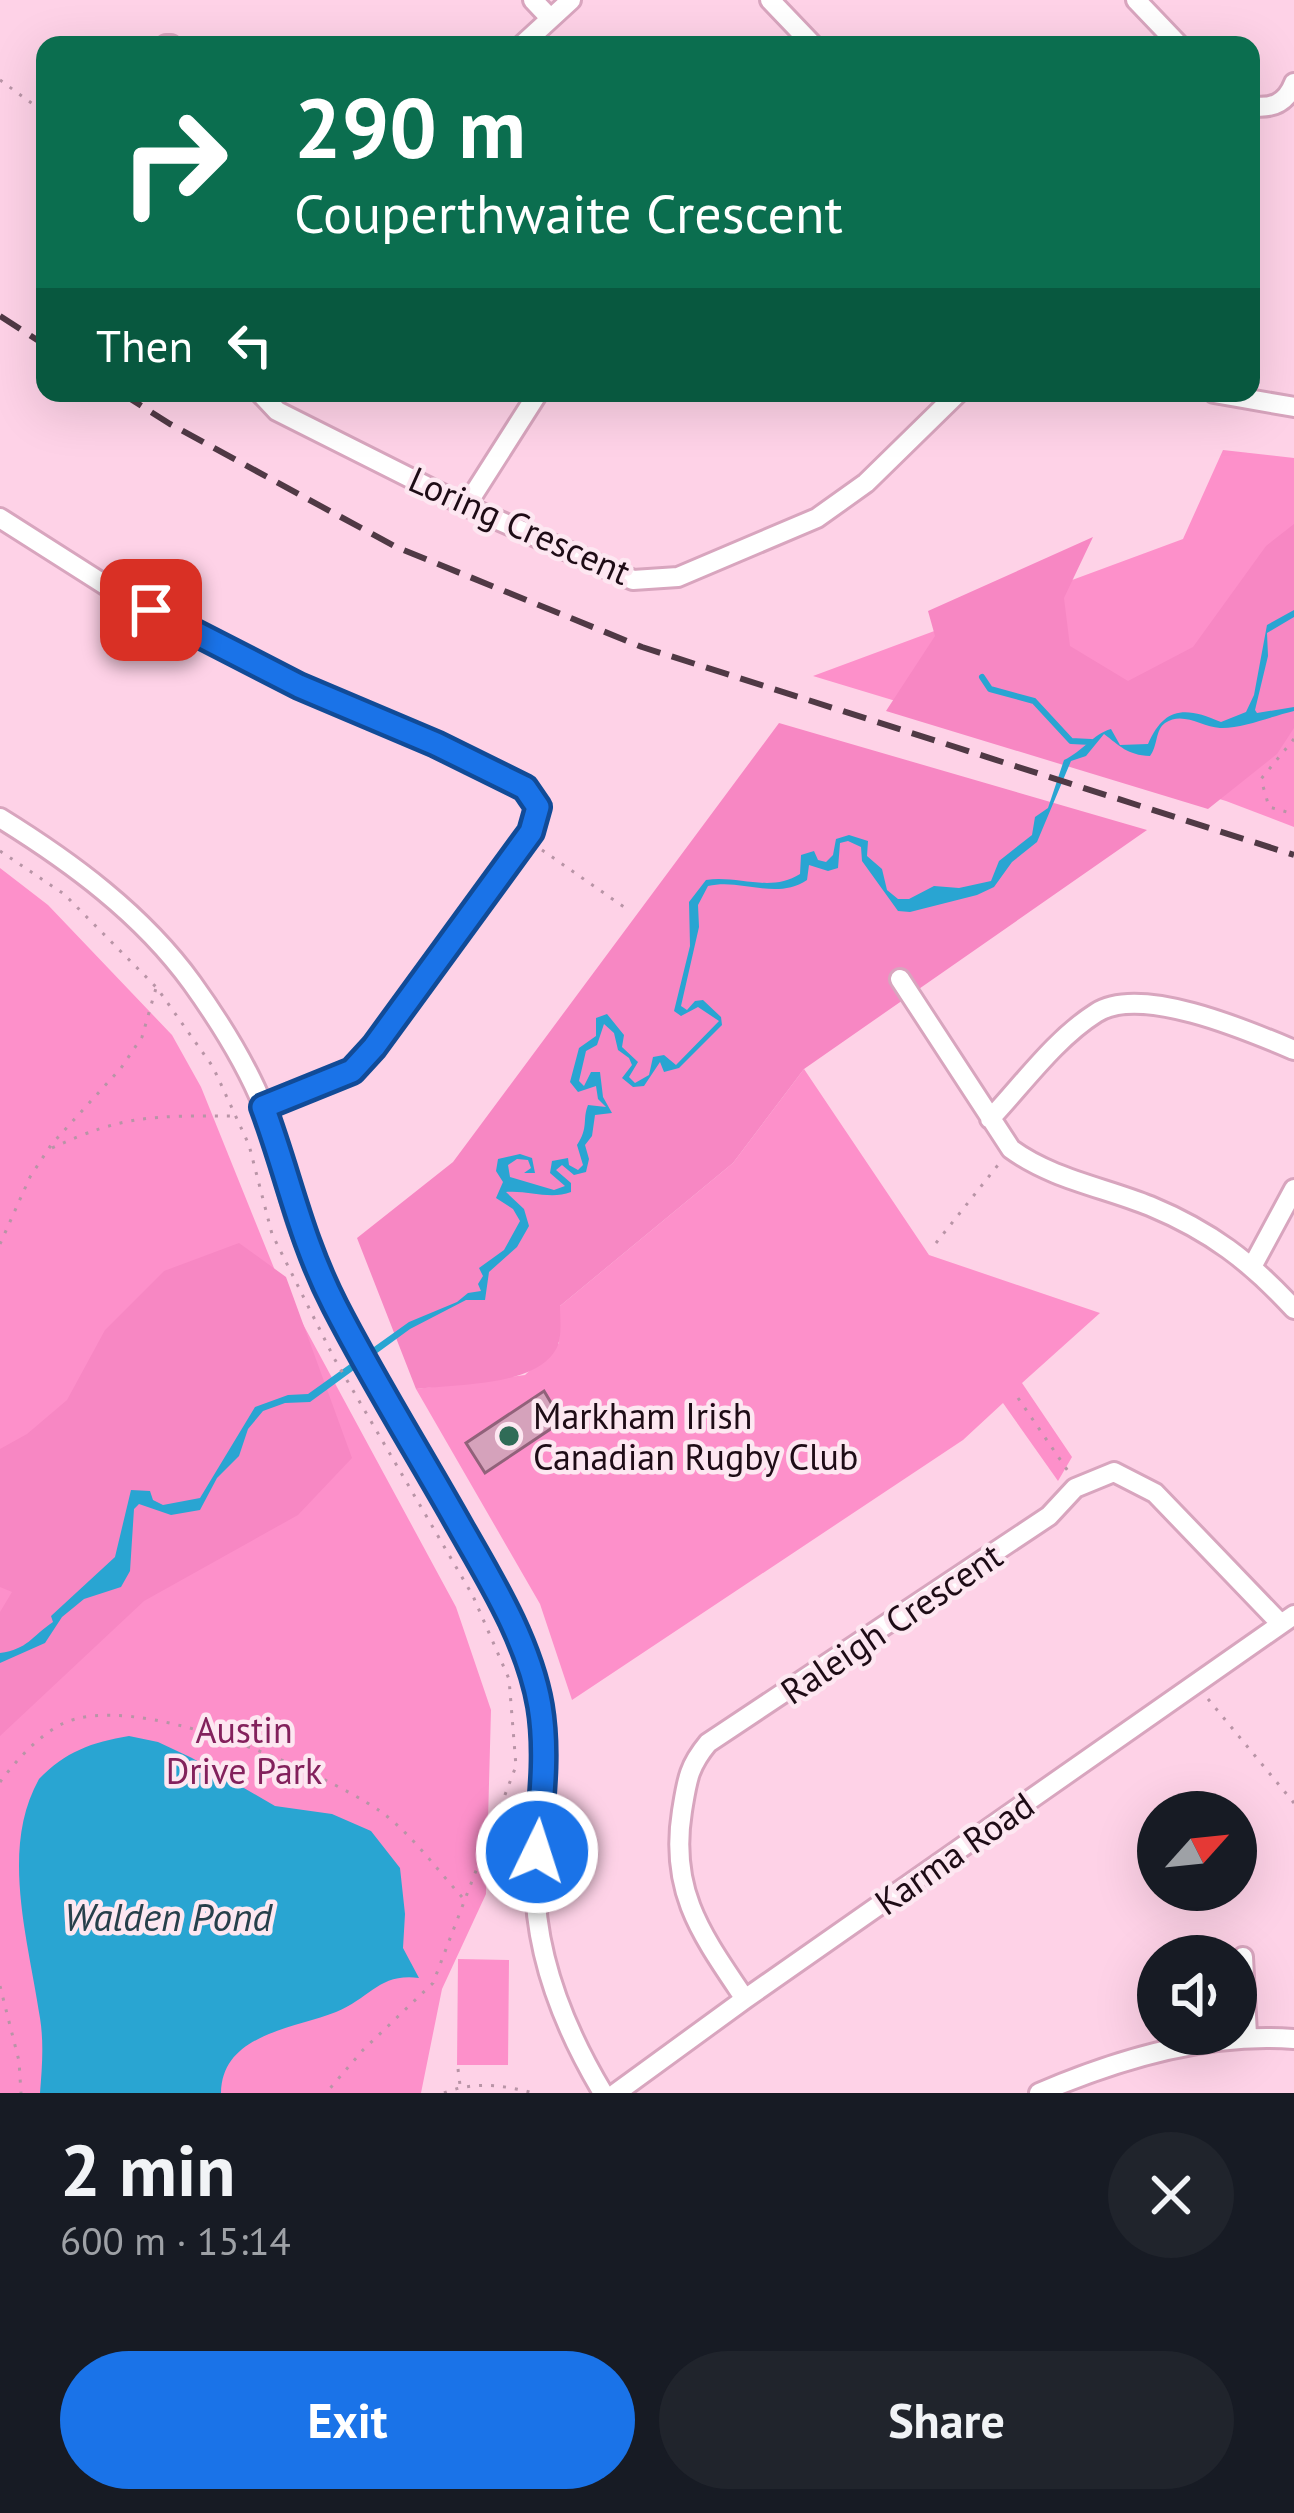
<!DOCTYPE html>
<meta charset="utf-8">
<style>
:root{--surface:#171b24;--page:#20242c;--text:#f1f3f6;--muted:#9ea1a6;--accent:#1a73e8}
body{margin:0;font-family:"PT Sans",sans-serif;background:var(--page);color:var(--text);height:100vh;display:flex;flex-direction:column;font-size:45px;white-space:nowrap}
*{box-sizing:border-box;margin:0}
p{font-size:39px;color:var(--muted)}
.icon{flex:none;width:66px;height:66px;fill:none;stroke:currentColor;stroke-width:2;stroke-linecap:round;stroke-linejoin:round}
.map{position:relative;height:2093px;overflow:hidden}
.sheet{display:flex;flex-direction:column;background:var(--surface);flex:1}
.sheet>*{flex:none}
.banner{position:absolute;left:36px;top:36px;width:1224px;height:366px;border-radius:24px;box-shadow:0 12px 48px #0002;background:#0b6e4f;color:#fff;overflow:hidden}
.needle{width:78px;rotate:63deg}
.fabs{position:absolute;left:1137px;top:1791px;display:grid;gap:24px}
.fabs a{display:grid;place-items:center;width:120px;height:120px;border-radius:50%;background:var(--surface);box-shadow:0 12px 48px #0002;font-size:60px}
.pin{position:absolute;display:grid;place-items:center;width:102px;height:102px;color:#fff;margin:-51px;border-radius:24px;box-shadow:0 6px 18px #0006}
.me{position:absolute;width:132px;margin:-66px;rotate:4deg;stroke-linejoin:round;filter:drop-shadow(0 0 9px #0008)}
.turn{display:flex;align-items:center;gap:42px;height:252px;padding:0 60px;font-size:54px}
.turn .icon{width:156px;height:156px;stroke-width:2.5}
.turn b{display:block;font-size:84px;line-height:102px}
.then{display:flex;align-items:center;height:114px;padding:0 60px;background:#0003;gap:24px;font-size:45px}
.round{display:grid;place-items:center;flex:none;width:126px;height:126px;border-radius:63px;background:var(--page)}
.headline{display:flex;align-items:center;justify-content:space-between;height:204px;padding:0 60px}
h1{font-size:72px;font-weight:700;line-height:90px}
.button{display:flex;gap:24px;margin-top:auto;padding:24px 60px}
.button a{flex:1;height:138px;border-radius:72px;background:var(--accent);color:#fff;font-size:48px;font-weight:700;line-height:138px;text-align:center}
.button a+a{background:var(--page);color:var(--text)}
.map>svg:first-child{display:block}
</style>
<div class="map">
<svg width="1294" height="2093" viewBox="0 0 1294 2093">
<rect width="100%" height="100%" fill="#fed2e7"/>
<!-- green -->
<path fill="#fd90ca" d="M1223 450 1294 458V827L1226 801 813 676 1183 539Z
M0 868 48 905 172 1035 201 1087 278 1278 456 1607 491 1710 486 1894 442 1989 421 2093H0Z
M804 1069 929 1255 1100 1313 1022 1383 1072 1457 1058 1481 1003 1403 963 1440 572 1700 540 1604 416 1389 525 1375 559 1343 560 1306 733 1163Z
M458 1959 509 1960 508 2065H457Z"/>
<!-- forest -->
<path fill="#f787c3" d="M1294 524V728L1277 754 1208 809 886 711 935 636 928 611 1093 537 1064 598 1070 646 1128 681 1193 647 1266 546Z
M779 723 1147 830 804 1069 733 1163 560 1306C560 1317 562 1334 558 1345 541 1387 456 1384 416 1389L357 1238 453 1162Z
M239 1243 286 1277 352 1458 298 1515 144 1601 0 1736V1612L12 1592 0 1587V1449L27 1434 67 1400 105 1330 164 1271Z"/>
<!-- water -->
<path fill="#29a5d2" d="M1294 610V617L1267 633 1268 656 1255 710 1257 713 1294 707V711C1272 716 1242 729 1220 728 1202 727 1183 711 1165 723 1155 730 1158 746 1150 756 1127 755 1120 746 1104 734L1086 756 1071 761 1037 842 1012 862 994 887 977 895 910 912 898 911 862 861 861 847 848 841 840 843 838 868 828 871 809 865 807 880C775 901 742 878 708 886L698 905 699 927 681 1006 687 1010 695 1001 703 1000 721 1017 722 1025 679 1068 664 1072 660 1062 644 1086 633 1087 622 1078 632 1065 629 1058 618 1050 614 1033 604 1024 597 1045 586 1051 579 1081 584 1086 591 1072H600L603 1097 612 1113 595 1115 592 1136 585 1145 589 1159 586 1172 574 1175 562 1165 556 1170 571 1183V1192C550 1200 528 1190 506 1192L524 1209 529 1226 517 1247 489 1272 485 1300H466L410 1329 310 1402 285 1403 263 1411 248 1429 239 1456 217 1478 200 1510 171 1515 139 1504 134 1509 130 1571 121 1587 84 1599 62 1617 45 1643 0 1663V1653C28 1649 31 1637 53 1622L51 1616 115 1557 131 1490 150 1491 153 1500 163 1505 200 1498 255 1407 288 1395 308 1394 409 1322 457 1302 468 1293 481 1291 478 1284 483 1276 479 1268 504 1250 520 1221 513 1209 496 1198 503 1182 496 1171 498 1159 520 1154 532 1158 535 1173H524L531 1168 528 1160 517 1159 508 1165 510 1177 554 1190 565 1186 550 1173 552 1161 568 1158 569 1165 578 1170 583 1165 577 1145C589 1127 582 1120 588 1105L606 1107 598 1099 596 1086 578 1092 570 1082 579 1048 596 1036V1018L607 1014 624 1035 622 1047 638 1062 629 1077 635 1083 649 1075 653 1057 664 1055 676 1065 719 1021 698 1007 681 1016 674 1011 690 946 689 902 706 880C738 875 771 893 800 874L801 855 814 851 818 860 826 862 833 855 836 839 849 835 868 841 867 856 882 869 887 890 898 899H909L934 886 959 888 991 881 999 861 1032 835 1035 817 1048 808 1064 760C1082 752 1093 734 1111 729L1120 745 1148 744C1164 707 1185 706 1221 722L1246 712 1254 695 1267 625Z
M129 1736 158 1742 192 1758 275 1806 332 1814 371 1831 400 1868 405 1914 403 1948 419 1978C379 1973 371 1998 336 2012 293 2029 222 2034 221 2093H40C42 2068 44 2043 40 2018 28 1938 0 1849 39 1779 65 1752 92 1742 129 1736Z"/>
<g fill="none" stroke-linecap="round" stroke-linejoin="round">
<!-- stream -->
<path stroke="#29a5d2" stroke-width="6" d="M982 677 990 689 1034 701 1071 741 1091 742"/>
</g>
<!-- building -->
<path fill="#d5a2bb" stroke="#91627a" stroke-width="3" d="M544 1391 556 1411 552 1428 485 1473 466 1443Z"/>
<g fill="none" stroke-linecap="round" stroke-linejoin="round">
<!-- minor casing -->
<g stroke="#d8a5be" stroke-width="24">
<path id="minor" d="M533 0 550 18
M770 0 813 45
M1136 0 1179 45
M166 45H171
M522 45 571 0
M1251 106C1271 109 1286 104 1294 83
M260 393 277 411 466 506 633 580 678 577 817 518 866 483 958 393
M1214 393 1294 407
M466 506 538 393
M0 518 113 590 299 686 436 744 525 788 538 807 531 832 375 1047 352 1071 263 1107
M0 818C71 862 142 914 192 983 220 1022 246 1063 264 1108 279 1145 284 1185 297 1222 306 1247 318 1272 330 1296 368 1375 416 1450 460 1526 492 1581 523 1636 538 1699 553 1758 535 1820 535 1880 535 1957 564 2028 603 2093
M900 979 1011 1149C1052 1179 1103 1187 1150 1206 1210 1231 1250 1261 1294 1309
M990 1119C1023 1084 1055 1039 1096 1013 1140 984 1249 1031 1294 1050
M1253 1265 1294 1189
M1243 1957 1247 2035
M745 1999C702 1935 669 1892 682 1811 687 1781 688 1767 708 1743L1049 1516 1075 1488 1114 1472 1155 1493 1281 1624
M616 2093 745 1999 1294 1615
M1039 2093C1118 2059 1207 2032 1294 2039"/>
</g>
<!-- path -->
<path stroke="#b894a6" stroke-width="3" stroke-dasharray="3 9" stroke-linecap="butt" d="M0 80 45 113
M1294 739 1261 779 1269 807 1294 814
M542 850 624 907
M0 851 64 894 157 988 213 1067 249 1145 272 1234 334 1358 473 1596 509 1679 516 1766 433 1983 363 2050 326 2093
M52 1148C125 1114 155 1116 234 1116
M936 1243 998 1165
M0 1244 30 1177 51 1145 121 1068 142 1037 156 988
M1018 1398 1068 1471
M1208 1699 1294 1803
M0 1782C16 1761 36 1738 60 1725 130 1687 318 1769 380 1811 411 1833 437 1870 463 1898
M0 1986 19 2061 21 2093
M458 2069 460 2085
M444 2093C473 2081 504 2085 533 2093"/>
<!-- minor -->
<use href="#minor" stroke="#fff" stroke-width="18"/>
<!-- rail -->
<path stroke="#503945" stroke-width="6" stroke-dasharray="24 12" stroke-linecap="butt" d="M0 316 45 345
M121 393 170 424 396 547 642 647 1294 855"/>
</g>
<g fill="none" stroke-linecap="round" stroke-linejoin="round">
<!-- route casing -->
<g stroke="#114b97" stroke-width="30">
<path id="route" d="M151 610 299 686 436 744 525 788 538 807 531 832 374 1047 352 1071 263 1107C289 1177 300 1238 335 1306 374 1382 420 1455 462 1530 493 1584 529 1643 540 1706 548 1754 541 1804 537 1852"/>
</g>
<!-- route -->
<use href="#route" stroke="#1a73e8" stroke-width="21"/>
</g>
<!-- markers -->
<circle fill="#306c57" stroke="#fde7f1" stroke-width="4.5" cx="509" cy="1436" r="12"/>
<g text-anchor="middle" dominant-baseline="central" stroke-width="9" stroke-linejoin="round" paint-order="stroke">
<!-- street labels -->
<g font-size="36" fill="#1e0c16" stroke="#fde7f1">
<text transform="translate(520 525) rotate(24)">Loring Crescent</text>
<text transform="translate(891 1623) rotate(-34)">Raleigh Crescent</text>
<text transform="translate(954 1853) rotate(-35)">Karma Road</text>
</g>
<!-- poi labels -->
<g font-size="36" fill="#1e0c16" stroke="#fde7f1" text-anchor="start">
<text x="533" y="1415">Markham Irish<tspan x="533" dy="41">Canadian Rugby Club</tspan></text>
</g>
<!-- park labels -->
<g font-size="36" fill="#83215c" stroke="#fde7f1">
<text x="244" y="1729">Austin<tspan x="244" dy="41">Drive Park</tspan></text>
</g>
<!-- water labels -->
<g font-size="39" font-style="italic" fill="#27404b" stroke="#fde7f1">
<text x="168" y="1916">Walden Pond</text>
</g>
</g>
</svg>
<div class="fabs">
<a><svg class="needle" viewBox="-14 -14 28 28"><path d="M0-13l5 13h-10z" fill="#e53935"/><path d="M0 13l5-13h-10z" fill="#9ea1a6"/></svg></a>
<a><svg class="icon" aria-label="sound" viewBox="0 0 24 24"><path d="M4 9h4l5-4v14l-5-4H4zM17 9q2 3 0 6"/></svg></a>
</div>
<div class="pin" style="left:151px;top:610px;background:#d93025"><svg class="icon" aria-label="arrive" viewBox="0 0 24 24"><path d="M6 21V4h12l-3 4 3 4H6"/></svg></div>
<svg class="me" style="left:537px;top:1852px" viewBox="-20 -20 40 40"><circle r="17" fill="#1a73e8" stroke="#fff" stroke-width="3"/><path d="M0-11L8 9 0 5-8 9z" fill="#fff"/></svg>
<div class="banner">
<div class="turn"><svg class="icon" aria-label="right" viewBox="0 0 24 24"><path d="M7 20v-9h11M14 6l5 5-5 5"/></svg><div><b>290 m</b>Couperthwaite Crescent</div></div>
<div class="then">Then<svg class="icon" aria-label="left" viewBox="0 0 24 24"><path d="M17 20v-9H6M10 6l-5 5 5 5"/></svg></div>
</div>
</div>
<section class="sheet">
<div class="headline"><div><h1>2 min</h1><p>600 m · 15:14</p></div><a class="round"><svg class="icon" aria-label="close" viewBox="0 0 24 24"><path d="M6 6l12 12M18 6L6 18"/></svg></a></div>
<div class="button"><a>Exit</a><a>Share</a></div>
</section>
